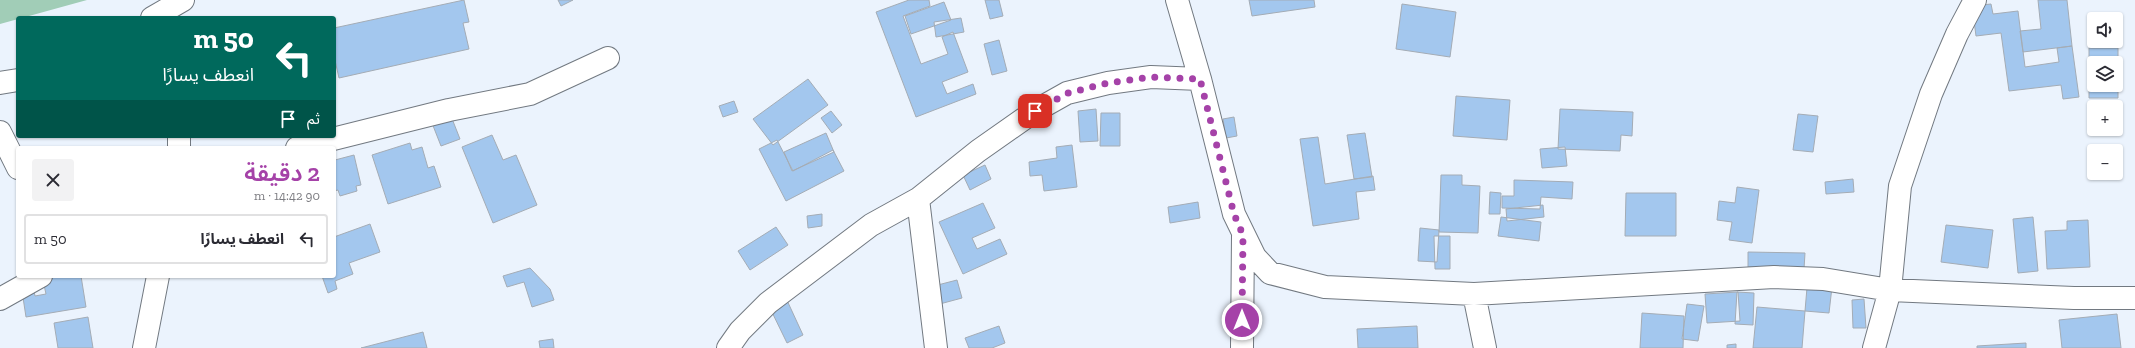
<!DOCTYPE html>
<html lang="ar">
<meta charset="utf-8">
<style>
:root{--surface:#fff;--page:#f2f2f3;--text:#2b2b33;--muted:#7c7c81;--line:#e1e1e2;--accent:#a542a8}
body{margin:0;font-family:"Zilla Slab","Noto Sans Arabic",serif;background:var(--page);color:var(--text);direction:rtl;height:100vh;display:flex;flex-direction:column;font-size:15px;white-space:nowrap}
*{box-sizing:border-box;margin:0}
p{font-size:13px;color:var(--muted)}
.icon{flex:none;width:22px;height:22px;fill:none;stroke:currentColor;stroke-width:2;stroke-linecap:round;stroke-linejoin:round}
.map{position:relative;flex:1;overflow:hidden;direction:ltr}
.drawer{position:absolute;left:16px;top:146px;width:320px;height:132px;display:flex;flex-direction:column;background:var(--surface);border-radius:4px;box-shadow:0 1px 3px #0004;direction:rtl}
.drawer>*{flex:none}
.hud{position:absolute;left:16px;top:16px;width:320px;height:122px;border-radius:4px;box-shadow:0 1px 3px #0004;direction:rtl;background:#00695c;color:#fff;overflow:hidden}
.fabs{position:absolute;left:2087px;top:12px;display:grid;gap:8px}
.fabs a{display:grid;place-items:center;width:36px;height:36px;border-radius:4px;background:var(--surface);box-shadow:0 1px 3px #0004;font-size:20px}
.pin{position:absolute;display:grid;place-items:center;width:34px;height:34px;color:#fff;margin:-17px;border-radius:8px;box-shadow:0 2px 6px #0006}
.me{position:absolute;width:44px;margin:-22px;rotate:0deg;stroke-linejoin:round;filter:drop-shadow(0 0 3px #0008)}
.turn{display:flex;align-items:center;gap:14px;height:84px;padding:0 16px;font-size:18px}
.turn .icon{width:52px;height:52px;stroke-width:2.5}
.turn b{display:block;font-size:28px;line-height:34px}
.then{display:flex;align-items:center;height:38px;padding:0 16px;background:#0003;gap:8px;font-size:15px}
.round{display:grid;place-items:center;flex:none;width:42px;height:42px;border-radius:4px;background:var(--page)}
.headline{display:flex;align-items:center;justify-content:space-between;height:68px;padding:0 16px}
h1{font-size:24px;font-weight:600;line-height:30px;color:var(--accent)}
ul{padding:0;list-style:none}
li{display:flex;align-items:center;gap:12px;height:50px;margin:0 8px 6px;padding:0 8px;border:2px solid var(--line);border-radius:4px}
li div{flex:1}
li b{display:block;font-size:15px}
li em{font-style:normal}
.map>svg:first-child{display:block}
</style>
<div class="map">
<svg width="2135" height="348" viewBox="0 0 2135 348">
<rect width="100%" height="100%" fill="#ebf3fd"/>
<!-- green -->
<path fill="#a1cdb7" d="M0 0H87L0 24Z"/>
<!-- building -->
<path fill="#a3c7ee" stroke="#a4acb5" fill-rule="evenodd" d="M464 0 469 22 463 23 469 49 339 78 334 56V28Z
M558 0H573L561 6Z
M909 0H929L930 6 903 16 921 64 948 54 942 37 953 32 968 72 942 82 947 94 973 84 976 94 916 117 876 12Z
M985 0H999L1003 16 990 19Z
M1249 0H1314L1315 7 1252 16Z
M2038 0H2067L2072 46 2023 52 2020 31 2041 29Z
M944 2 951 20 911 34 905 16Z
M1402 4 1456 12 1450 57 1396 49Z
M1991 4 1993 14 2018 11 2025 67 2059 62 2057 48 2072 46 2079 97 2063 99 2061 85 2009 91 2001 33 1976 36 1972 6Z
M961 18 964 32 936 37 934 22Z
M999 40 1007 71 992 75 984 44Z
M2089 48H2118V98H2089ZM2094 63H2116V85H2094Z
M808 79 828 105 773 145 753 119Z
M1456 96 1510 100 1507 140 1453 136Z
M734 101 738 112 723 117 719 106Z
M1096 109 1098 141 1080 142 1078 111Z
M1560 109 1633 112 1632 136 1621 135 1620 151 1558 149Z
M449 111 460 139 441 146 430 118Z
M831 111 842 125 832 133 821 118Z
M1101 113H1120V146H1100Z
M1798 114 1818 116 1813 152 1793 150Z
M1234 117 1237 136 1226 138 1223 119Z
M826 133 834 152 792 171 784 152Z
M1365 133 1372 177 1354 179 1347 135Z
M492 135 503 160 516 155 537 205 493 223 462 147Z
M1318 137 1325 184 1373 176 1375 190 1356 192 1359 219 1313 226 1300 139Z
M777 140 793 171 833 150 844 171 786 201 759 149Z
M410 143 412 150 422 147 428 168 434 166 441 187 388 204 372 155Z
M1072 145 1077 187 1044 191 1042 175 1030 176 1029 162 1057 158 1056 147Z
M1565 147 1567 166 1542 168 1540 149Z
M354 155 361 185 356 186 357 191 340 196 338 190 334 191V156L335 160Z
M985 165 991 179 970 190 963 175Z
M1441 175H1462V185L1480 186 1478 233 1439 232Z
M1853 179 1854 192 1826 194 1825 182Z
M1514 180 1573 182 1572 199 1541 197 1540 209 1502 208V196H1514Z
M1737 187 1759 190 1752 243 1729 240 1732 222 1717 220 1719 201 1735 203Z
M1490 192 1501 193 1500 214H1489Z
M1626 193H1676V236H1625Z
M1198 202 1200 218 1170 223 1168 207Z
M983 203 995 228 972 238 977 249 1000 239 1007 254 963 274 939 222Z
M1543 205 1544 217 1507 221 1506 209Z
M822 214V226L808 228 807 216Z
M1501 217 1541 222 1539 241 1498 236Z
M2033 217 2038 271 2018 273 2013 219Z
M2088 220 2090 267 2047 269 2045 231 2067 230V221Z
M370 224 380 252 349 263 353 274 335 281 337 289 328 293 322 276H334V237Z
M1946 225 1993 230 1988 268 1941 262Z
M776 227 788 245 750 270 738 251Z
M1420 228 1439 230 1437 262 1418 261Z
M1434 236H1450V269H1435Z
M1748 252 1805 253 1804 269 1748 267Z
M530 268 550 289 554 300 532 307 524 282 507 287 503 276Z
M31 276 35 296 46 294 42 276H81L86 307 26 317 20 278Z
M1808 276 1832 287 1829 313 1805 311Z
M957 280 962 298 936 305 930 287Z
M1737 292 1754 293 1753 325 1735 324Z
M1738 292 1740 321 1707 323 1705 294Z
M785 296 803 335 787 343 768 304Z
M1864 299 1866 328H1853L1852 300Z
M1687 304 1704 306 1698 341 1682 339Z
M1757 307 1805 311 1802 348H1753Z
M1642 313 1684 316 1683 348H1640Z
M2117 314 2121 348H2062L2059 320Z
M88 317 93 348H58L54 323Z
M999 326 1005 343 992 348H969L965 338Z
M1417 326 1418 348H1358L1357 329Z
M423 332 427 348H361Z
M553 339 554 348H540L539 341Z
M2026 343V348H1977V346Z
M1736 344V348H1727V345Z"/>
<g fill="none" stroke-linecap="round" stroke-linejoin="round">
<!-- street casing -->
<g stroke="#727981" stroke-width="24">
<path id="street" d="M1177 0 1200 79 1234 214 1255 257 1270 273 1325 287 1474 294 1774 277 1823 279 1890 290 2074 298H2135
M152 18 183 0
M0 83 18 80
M0 132 18 168
M179 136V148
M297 148 449 110 530 94 608 58
M918 199 936 348
M1474 294 1485 348
M0 299 41 276
M144 348 158 276
M728 348 740 331 768 303 871 225 918 199 978 151 1035 111 1067 93 1108 83 1151 77 1200 79
M1242 348 1243 236
M1874 348 1890 290 1900 186 1931 94 1957 34 1975 0"/>
</g>
<!-- street -->
<use href="#street" stroke="#fff" stroke-width="22"/>
</g>
<g fill="none" stroke-linecap="round" stroke-linejoin="round">
<!-- route -->
<path stroke="#a542a8" stroke-width="7" stroke-dasharray="0 12.6" d="M1035 111 1068 93 1108 83 1151 77 1200 79 1234 214 1243 235 1242 320"/>
</g>
</svg>
<div class="fabs">
<a><svg class="icon" aria-label="sound" viewBox="0 0 24 24"><path d="M4 9h4l5-4v14l-5-4H4zM17 9q2 3 0 6"/></svg></a>
<a><svg class="icon" aria-label="layers" viewBox="0 0 24 24"><path d="M12 4l9 5-9 5-9-5zM3 14l9 5 9-5"/></svg></a>
<a>+</a>
<a>−</a>
</div>
<div class="pin" style="left:1035px;top:111px;background:#d93025"><svg class="icon" aria-label="arrive" viewBox="0 0 24 24"><path d="M6 21V4h12l-3 4 3 4H6"/></svg></div>
<svg class="me" style="left:1242px;top:320px" viewBox="-20 -20 40 40"><circle r="17" fill="#a542a8" stroke="#fff" stroke-width="3"/><path d="M0-11L8 9 0 5-8 9z" fill="#fff"/></svg>
<div class="hud">
<div class="turn"><svg class="icon" aria-label="left" viewBox="0 0 24 24"><path d="M17 20v-9H6M10 6l-5 5 5 5"/></svg><div><b>50 m</b>انعطف يسارًا</div></div>
<div class="then">ثم<svg class="icon" aria-label="arrive" viewBox="0 0 24 24"><path d="M6 21V4h12l-3 4 3 4H6"/></svg></div>
</div>
<section class="drawer">
<div class="headline"><div><h1>2 دقيقة</h1><p>90 m · 14:42</p></div><a class="round"><svg class="icon" aria-label="close" viewBox="0 0 24 24"><path d="M6 6l12 12M18 6L6 18"/></svg></a></div>
<ul>
<li><svg class="icon" aria-label="left" viewBox="0 0 24 24"><path d="M17 20v-9H6M10 6l-5 5 5 5"/></svg><div><b>انعطف يسارًا</b></div><em>50 m</em></li>
</ul>
</section>
</div>
